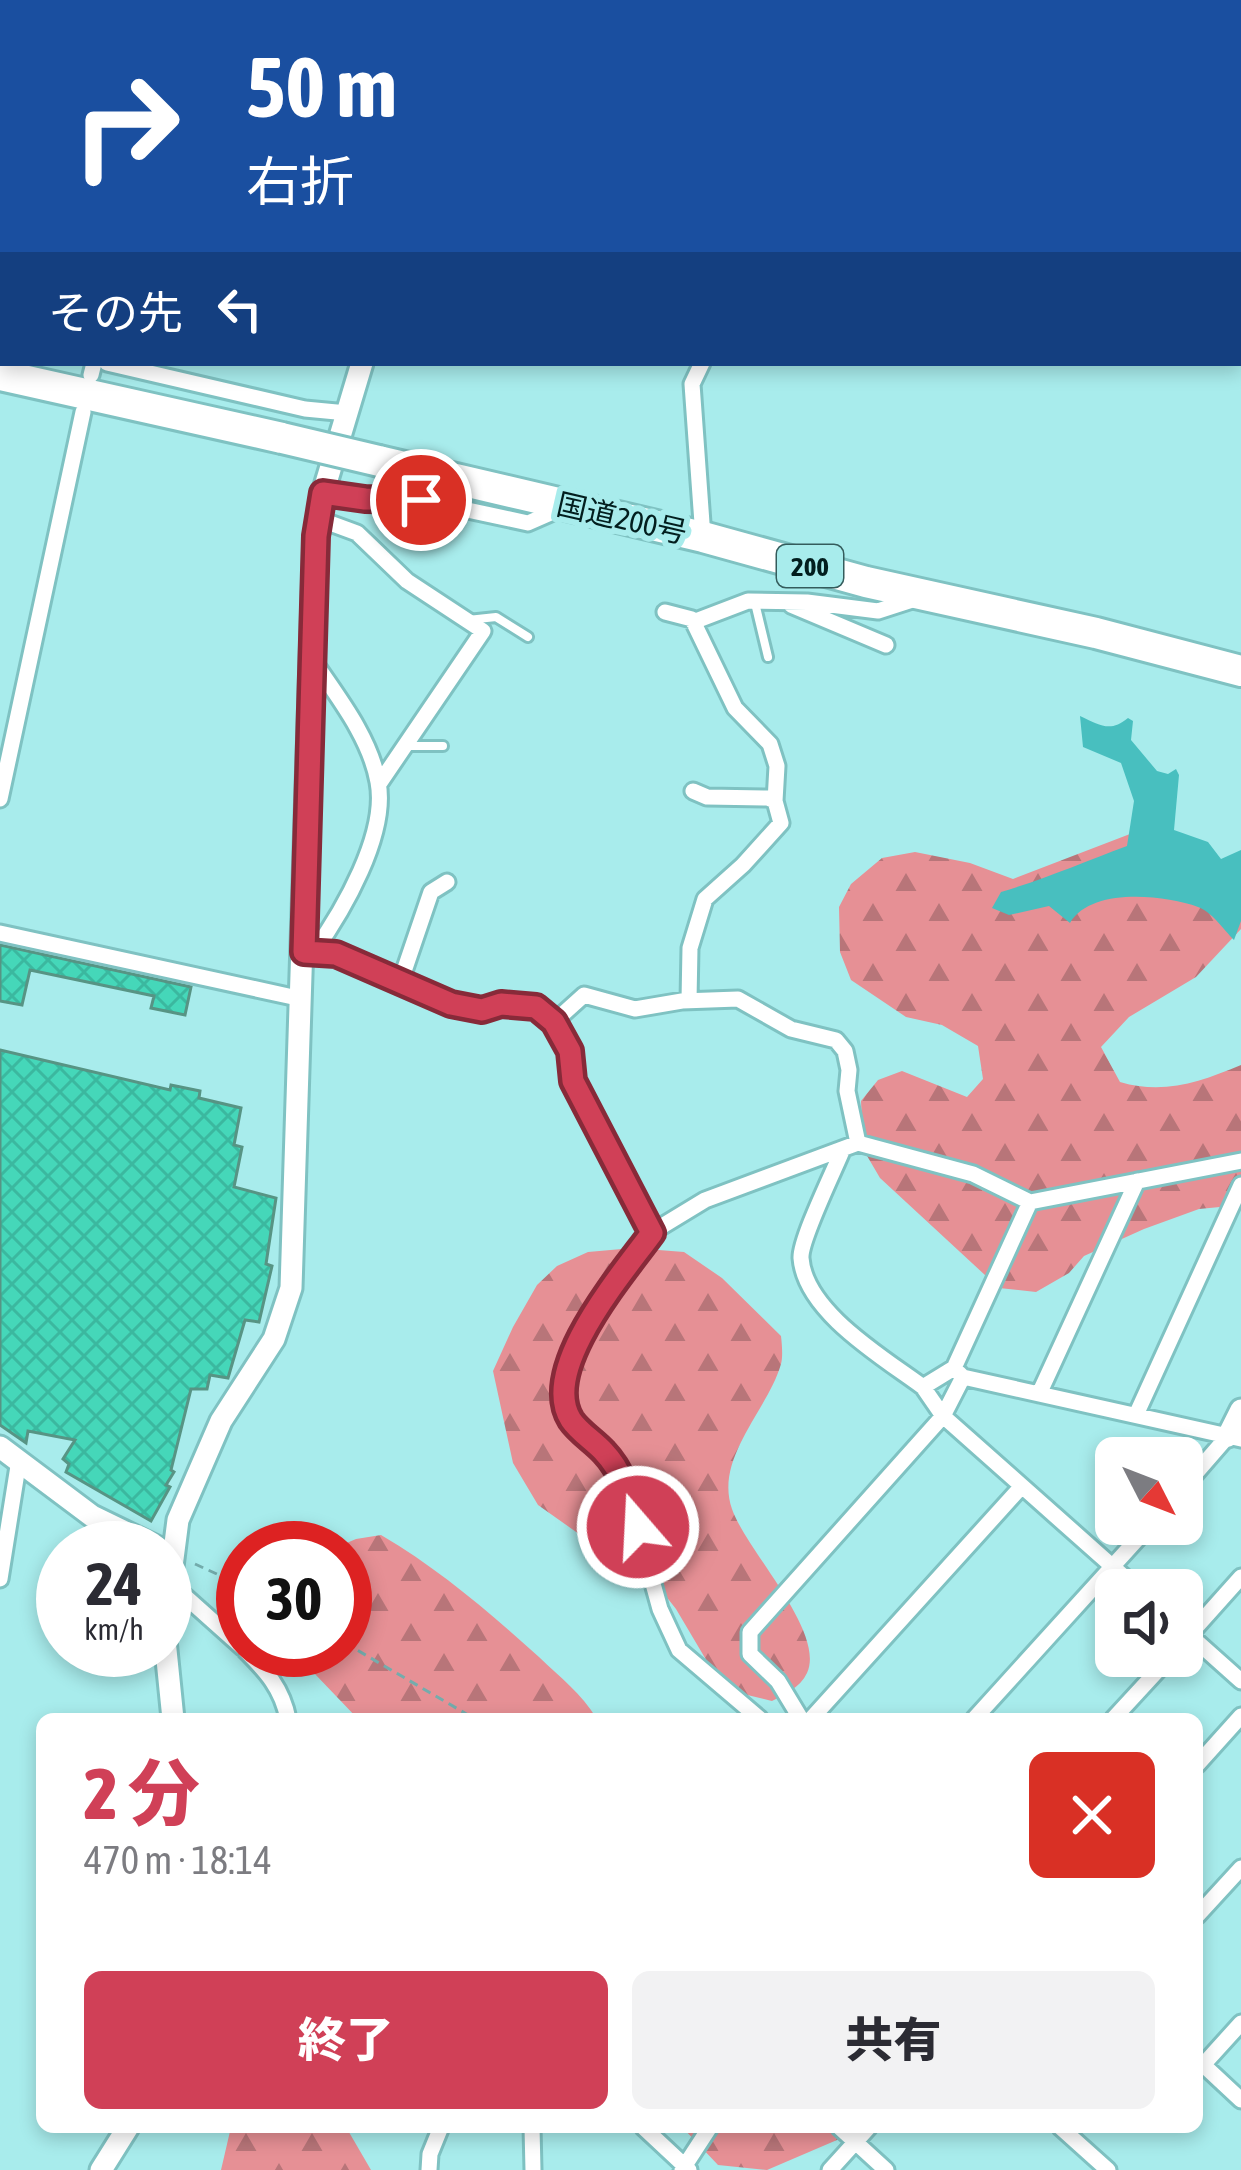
<!DOCTYPE html>
<html lang="ja">
<meta charset="utf-8">
<style>
:root{--surface:#fff;--page:#f2f2f3;--text:#2b2b33;--muted:#7c7c81;--accent:#d04057}
body{margin:0;font-family:"Asap Condensed","Noto Sans JP",sans-serif;background:var(--page);color:var(--text);height:100vh;display:flex;flex-direction:column;font-size:45px;white-space:nowrap}
*{box-sizing:border-box;margin:0}
p{font-size:39px;color:var(--muted)}
.icon{flex:none;width:66px;height:66px;fill:none;stroke:currentColor;stroke-width:2;stroke-linecap:round;stroke-linejoin:round}
.map{position:relative;flex:1;overflow:hidden}
.drawer{position:absolute;left:36px;top:1713px;width:1167px;height:420px;display:flex;flex-direction:column;background:var(--surface);border-radius:18px;box-shadow:0 6px 18px #0003}
.drawer>*{flex:none}
.hud{position:absolute;left:0px;top:0px;width:1242px;height:366px;box-shadow:0 6px 18px #0003;background:#1a4fa0;color:#fff;overflow:hidden}
.needle{width:78px;rotate:132deg}
.controls{position:absolute;left:1095px;top:1437px;display:grid;gap:24px}
.controls a{display:grid;place-items:center;width:108px;height:108px;border-radius:18px;background:var(--surface);box-shadow:0 6px 18px #0003;font-size:60px}
.speed{position:absolute;left:36px;top:1521px;display:flex;gap:24px;font-size:60px;font-weight:700;text-align:center}
.speed>*{display:grid;place-content:center;width:156px;height:156px;border-radius:50%;background:var(--surface);box-shadow:0 6px 18px #0003;line-height:1}
.speed small{font-size:30px;font-weight:400}
.speed .limit{border:18px solid #d22;background:#fff;color:#111}
.pin{position:absolute;display:grid;place-items:center;width:102px;height:102px;color:#fff;margin:-51px;border:6px solid #fff;border-radius:50%;box-shadow:0 3px 12px #0007}
.me{position:absolute;width:132px;margin:-66px;rotate:341deg;stroke-linejoin:round;filter:drop-shadow(0 0 9px #0008)}
.turn{display:flex;align-items:center;gap:42px;height:252px;padding:0 48px;font-size:54px}
.turn .icon{width:156px;height:156px;stroke-width:2.5}
.turn b{display:block;font-size:84px;line-height:102px}
.then{display:flex;align-items:center;height:114px;padding:0 48px;background:#0003;gap:24px;font-size:45px}
.round{display:grid;place-items:center;flex:none;width:126px;height:126px;border-radius:18px;background:var(--page)}
.headline{display:flex;align-items:center;justify-content:space-between;height:204px;padding:0 48px}
h1{font-size:72px;font-weight:800;line-height:90px;color:var(--accent)}
.cta{display:flex;gap:24px;margin-top:auto;padding:24px 48px}
.cta a{flex:1;height:138px;border-radius:18px;background:var(--accent);color:#fff;font-size:48px;font-weight:800;line-height:138px;text-align:center}
.cta a+a{background:var(--page);color:var(--text)}
.map>svg:first-child{display:block}
</style>
<div class="map">
<svg width="1241" height="2170" viewBox="0 0 1241 2170">
<defs>
<pattern id="forest-firs" width="22" height="20" patternUnits="userSpaceOnUse" patternTransform="scale(3)"><rect width="22" height="20" fill="#e69095"/><path d="M5 1l3.5 6h-7zM16 11l3.5 6h-7z" fill="#b87579"/></pattern>
<pattern id="building-cross-hatch" width="8" height="8" patternUnits="userSpaceOnUse" patternTransform="scale(3)"><rect width="8" height="8" fill="#45d7b9"/><path d="M0 0l8 8M0 8l8-8" fill="none" stroke="#3bb89f"/></pattern>
</defs>
<rect width="100%" height="100%" fill="#a8ecec"/>
<!-- forest -->
<path fill="url(#forest-firs)" d="M1143 829 1198 843 1241 874V929L1196 977 1129 1017 1101 1047 1120 1082C1164 1095 1200 1082 1241 1065V1205L1199 1209 1144 1229 1084 1256 1069 1273 1036 1292 999 1288 880 1178 863 1149 861 1101 878 1080 902 1071 967 1097 983 1079 978 1046 942 1025 906 1017 851 980 840 952 839 907 851 884 882 858 915 852 970 863 1013 879Z
M633 1248 684 1252 722 1278 781 1336C782 1345 783 1356 781 1364 768 1410 714 1458 732 1509 746 1550 826 1632 807 1673 800 1688 785 1694 772 1701L739 1693 708 1663 676 1609 650 1576 603 1551 538 1505 513 1463 493 1371 513 1327 537 1285 557 1266 588 1252Z
M381 1535C439 1569 489 1612 539 1657 561 1678 581 1693 597 1719H358L292 1650H345V1548H335L356 1539Z
M231 2127H346L371 2170H221Z
M682 2127H850L837 2140 767 2170 718 2165Z"/>
<!-- water -->
<path fill="#48bfbf" d="M1080 716C1100 725 1110 733 1128 718L1133 721 1131 740 1157 771 1168 774 1176 769 1179 775 1174 830 1208 842 1221 859 1241 850V921L1234 940C1224 930 1211 911 1198 907 1164 895 1091 887 1070 923L1049 906 1009 915 992 908 1001 892C1045 879 1084 862 1127 846L1134 801 1121 763 1083 747Z"/>
<!-- building -->
<path fill="url(#building-cross-hatch)" stroke="#579484" stroke-width="3" d="M0 945 191 987 185 1015 151 1008 154 996 30 970 22 1005 0 1001Z
M0 1050 170 1090 171 1085 200 1091 199 1098 241 1108 234 1145 242 1147 234 1187 276 1198 266 1264 272 1266 259 1322 245 1320 228 1378 210 1375 207 1389H191L171 1470 174 1472 166 1485 170 1487 151 1521 66 1472 69 1464 63 1459 75 1440 28 1431 26 1443 0 1425Z"/>
<g fill="none" stroke-linecap="round" stroke-linejoin="round">
<!-- lane casing -->
<g stroke="#7fc2c2" stroke-width="14">
<path id="lane" d="M755 603 768 657
M468 620 496 617 528 637
M406 746H443"/>
</g>
<!-- street casing -->
<g stroke="#7fc2c2" stroke-width="21">
<path id="street" d="M411 0 414 3
M887 0 890 3
M863 3 864 0
M971 3 972 0
M107 363 305 409 347 413
M702 363 692 384 703 537
M91 375 94 363
M323 493 365 499 421 500 528 523 560 509
M319 519 357 533 407 581 483 631 379 784
M791 605 886 645
M665 612 692 619 735 708 770 744 777 766 775 801
M693 622 748 601 807 602 878 611 912 600
M312 659C337 696 370 737 378 782 388 834 343 911 313 953
M0 799 83 412
M0 933 302 999
M304 953 336 954 450 1005 482 1010 501 1005 536 1007 554 1022 570 1051 573 1081 652 1233
M400 983 431 892 447 882
M689 1000 690 948 705 899 743 865 781 823 775 801 768 798 707 797 693 791
M554 1022 584 995 635 1009 682 1001 738 999 791 1029 836 1040 845 1051 849 1070 847 1091 858 1143
M842 1151C833 1173 800 1240 801 1258 805 1312 884 1358 923 1387L954 1368 1030 1202 1241 1161
M959 1373 963 1377 1241 1439
M963 1377 943 1416 1139 1590
M1039 1394 1137 1181
M1136 1415 1241 1185
M1182 1489 1228 1436
M0 1579 19 1460
M168 1581 243 1648
M1185 1631 1241 1681
M1182 1643 1241 1577
M245 1650C266 1671 282 1688 288 1719
M760 1719 679 1650 660 1609 626 1486 605 1452 571 1419 564 1396 569 1361 588 1324 654 1231 705 1200 858 1143 973 1174 1030 1202
M801 1719 778 1681 750 1654V1632L943 1416 923 1387
M811 1719 1022 1486
M974 1719 1151 1524
M1113 1719 1171 1656
M1197 1765 1241 1716
M1197 1916 1241 1868
M1197 2059 1241 2100
M1203 2065 1241 2023
M532 2127 533 2170
M643 2127 689 2170
M839 2127 886 2170
M1060 2127 1108 2170
M429 2170 430 2154 441 2127
M682 2170 710 2127
M830 2170 869 2127"/>
</g>
<!-- secondary casing -->
<g stroke="#7fc2c2" stroke-width="27">
<path id="secondary" d="M386 3V0
M1228 1436 1241 1410
M0 1447 92 1516 158 1548
M165 1621 178 1520 221 1421 274 1339 291 1288 315 536 323 493 362 363
M165 1640 173 1719
M101 2170 128 2127"/>
</g>
<!-- highway casing -->
<g stroke="#7fc2c2" stroke-width="36">
<path id="highway" d="M0 375 282 438
M379 461 703 537 866 582 1096 633 1241 671"/>
</g>
<!-- path -->
<path stroke="#74acac" stroke-width="3" stroke-dasharray="9 6" stroke-linecap="butt" d="M170 3 171 0
M0 342H3
M195 1564 243 1586
M345 1643 475 1719"/>
<!-- lane -->
<use href="#lane" stroke="#fff" stroke-width="8"/>
<!-- street -->
<use href="#street" stroke="#fff" stroke-width="15"/>
<!-- secondary -->
<use href="#secondary" stroke="#fff" stroke-width="21"/>
<!-- highway -->
<use href="#highway" stroke="#fff" stroke-width="30"/>
<!-- highway-bridge casing -->
<g stroke="#7fc2c2" stroke-width="36" stroke-linecap="butt">
<path id="highway-bridge" d="M282 438 379 461"/>
</g>
<!-- highway-bridge -->
<use href="#highway-bridge" stroke="#fff" stroke-width="30"/>
</g>
<g fill="none" stroke-linecap="round" stroke-linejoin="round">
<!-- route casing -->
<g stroke="#872a39" stroke-width="30">
<path id="route" d="M421 500 365 499 323 493 316 536 304 952 336 954 451 1004 482 1010 501 1004 536 1007 554 1022 570 1051 573 1081 652 1233C623 1273 539 1369 571 1420 579 1432 594 1441 604 1452 624 1473 630 1500 638 1527"/>
</g>
<!-- route -->
<use href="#route" stroke="#d04057" stroke-width="21"/>
</g>
<g text-anchor="middle" dominant-baseline="central" stroke-width="12" stroke-linejoin="round" paint-order="stroke">
<!-- shield labels -->
<rect fill="#a8ecec" stroke="#345c5c" stroke-width="3" x="777" y="545" width="66" height="42" rx="9"/>
<g font-size="27" font-weight="bold" fill="#021e1e">
<text x="810" y="566">200</text>
</g>
<!-- street labels -->
<g font-size="30" fill="#021e1e" stroke="#a8ecec">
<text transform="translate(622 518) rotate(13)">国道200号</text>
</g>
</g>
</svg>
<div class="controls">
<a><svg class="needle" viewBox="-14 -14 28 28"><path d="M0-13l5 13h-10z" fill="#e53935"/><path d="M0 13l5-13h-10z" fill="#7c7c81"/></svg></a>
<a><svg class="icon" aria-label="sound" viewBox="0 0 24 24"><path d="M4 9h4l5-4v14l-5-4H4zM17 9q2 3 0 6"/></svg></a>
</div>
<div class="speed"><div>24<small>km/h</small></div><div class="limit">30</div></div>
<div class="pin" style="left:421px;top:500px;background:#d93025"><svg class="icon" aria-label="arrive" viewBox="0 0 24 24"><path d="M6 21V4h12l-3 4 3 4H6"/></svg></div>
<svg class="me" style="left:638px;top:1527px" viewBox="-20 -20 40 40"><circle r="17" fill="#d04057" stroke="#fff" stroke-width="3"/><path d="M0-11L8 9 0 5-8 9z" fill="#fff"/></svg>
<div class="hud">
<div class="turn"><svg class="icon" aria-label="right" viewBox="0 0 24 24"><path d="M7 20v-9h11M14 6l5 5-5 5"/></svg><div><b>50 m</b>右折</div></div>
<div class="then">その先<svg class="icon" aria-label="left" viewBox="0 0 24 24"><path d="M17 20v-9H6M10 6l-5 5 5 5"/></svg></div>
</div>
<section class="drawer">
<div class="headline"><div><h1>2 分</h1><p>470 m · 18:14</p></div><a class="round" style="background:#d93025;color:#fff"><svg class="icon" aria-label="close" viewBox="0 0 24 24"><path d="M6 6l12 12M18 6L6 18"/></svg></a></div>
<div class="cta"><a>終了</a><a>共有</a></div>
</section>
</div>
